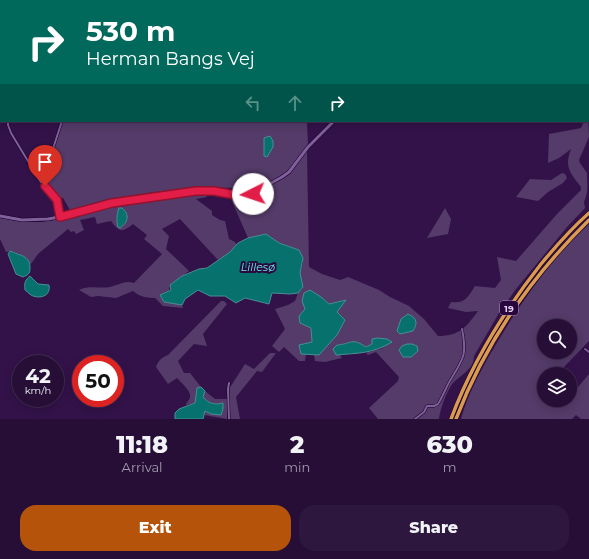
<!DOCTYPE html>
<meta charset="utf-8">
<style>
:root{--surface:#260e37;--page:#2e173f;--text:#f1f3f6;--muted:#a49cad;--line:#422e52;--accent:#b45309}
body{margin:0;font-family:Montserrat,sans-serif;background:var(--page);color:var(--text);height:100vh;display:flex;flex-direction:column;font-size:15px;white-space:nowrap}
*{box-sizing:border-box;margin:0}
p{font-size:13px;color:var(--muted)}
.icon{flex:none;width:22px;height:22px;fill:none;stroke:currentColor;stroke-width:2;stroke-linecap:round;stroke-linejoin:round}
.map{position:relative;height:419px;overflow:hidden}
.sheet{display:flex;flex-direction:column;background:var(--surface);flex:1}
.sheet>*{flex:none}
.guide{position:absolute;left:0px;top:0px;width:589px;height:122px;box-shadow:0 2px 10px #0003,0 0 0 1px var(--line);background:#00695c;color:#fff;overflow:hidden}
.controls{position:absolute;left:537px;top:319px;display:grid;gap:8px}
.controls a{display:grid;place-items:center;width:40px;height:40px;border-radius:50%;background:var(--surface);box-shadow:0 2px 10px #0003,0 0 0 1px var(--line);font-size:20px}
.speed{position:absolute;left:12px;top:355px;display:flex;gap:8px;font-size:20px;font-weight:700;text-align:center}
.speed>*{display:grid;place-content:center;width:52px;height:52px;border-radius:50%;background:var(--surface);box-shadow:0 2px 10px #0003,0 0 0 1px var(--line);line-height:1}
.speed small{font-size:10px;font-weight:400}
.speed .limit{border:6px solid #d22;background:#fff;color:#111}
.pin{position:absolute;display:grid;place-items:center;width:34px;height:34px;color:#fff;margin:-41px -17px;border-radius:50% 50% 50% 0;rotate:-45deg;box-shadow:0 0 4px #0007}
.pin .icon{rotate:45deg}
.me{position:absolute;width:44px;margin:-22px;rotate:266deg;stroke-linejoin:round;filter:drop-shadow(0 0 3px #0008)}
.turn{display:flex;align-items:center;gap:14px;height:84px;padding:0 20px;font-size:18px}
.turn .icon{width:52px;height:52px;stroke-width:2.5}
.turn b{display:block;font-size:28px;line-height:34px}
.lanes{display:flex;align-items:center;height:38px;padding:0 20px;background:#0003;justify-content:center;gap:20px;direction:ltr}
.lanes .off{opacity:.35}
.eta{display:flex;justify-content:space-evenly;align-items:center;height:68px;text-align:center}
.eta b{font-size:24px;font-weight:800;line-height:28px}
.primary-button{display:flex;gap:8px;margin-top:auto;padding:8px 20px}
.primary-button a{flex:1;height:46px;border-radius:16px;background:var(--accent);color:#fff;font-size:16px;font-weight:800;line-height:46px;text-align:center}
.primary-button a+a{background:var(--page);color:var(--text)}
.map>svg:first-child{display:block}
</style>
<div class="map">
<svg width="589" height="419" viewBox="0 0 589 419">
<rect width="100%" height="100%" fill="#331249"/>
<!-- green -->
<path fill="#543b69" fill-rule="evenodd" d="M588 114 589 137 579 160 580 163 587 173C587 185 589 191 584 202L585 208 567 227 516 289 499 313 474 356C474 369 461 375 453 383 447 390 440 410 439 419H378L369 408 398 381 399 377 376 352 368 355 366 353 383 348 372 344 365 347C353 338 350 344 337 345L336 355H340L342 358 325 362 315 361 314 355H319L337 335 345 320 336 312 345 300 329 304 321 297 305 309 300 323 311 328 312 342 301 354H306L305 361H299L284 347 279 352 272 346 285 329 275 309 288 305 295 301 298 293 303 288 300 273 303 262 299 250 279 243 266 234 248 238 230 197H243L253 195 282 179 290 174 307 151 309 267 322 274 340 280 348 277 379 290 390 297 409 306 424 319 438 336C460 336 466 327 478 311L466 312 448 308 451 302C465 304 468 297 475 286L495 288 501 280 497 257 516 261 557 214 581 190V187C570 173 564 167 571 149L559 158 548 163 549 134 581 128 584 121H588Z
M63 121H307L308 145 287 172 281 177 253 192 235 194 234 188 203 187 155 192 108 199 70 210 63 198 52 196 40 182 46 172Z
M562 173 565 174 567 178 563 183 548 192 538 201 516 197 530 179 551 180Z
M194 193H205L207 197 196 199 212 211V215L220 220 225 221 229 239 235 242 237 245 230 252 218 260 180 219 162 229 169 236 166 249 189 271 170 285 169 290 160 295 164 302 182 305 183 308 163 306 155 298C147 298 140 297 133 291L116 298 98 296 91 297 79 290C90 285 99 289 110 287 119 285 125 280 134 283L162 254 144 239 147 235 133 224C122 233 119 232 111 221L97 224 95 217 80 220 84 230 76 234 74 231 71 232 68 229 38 254 31 264C25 256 15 250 6 252L0 239V218L25 222H42L65 218 116 205Z
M445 208 451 219 448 234 427 238Z
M589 224V341L564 367 565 374H544V400H570V381L578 387 589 374V419H581L576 415 572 419H461C467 397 477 378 488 358 516 309 548 262 589 224ZM544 326H570V352H544Z
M221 301H224L227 304 203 334 207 346 194 344 178 361 184 373H190L201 387 197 388 195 403 186 405C186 402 190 400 190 397 191 390 181 383 177 378L168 384 156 367C158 361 162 357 168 355Z
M270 353H276L262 372 257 371 236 397 240 419H230L229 389 245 364 254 369Z
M205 391 215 399H227V419L204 415 205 411 211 414 223 403C214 405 209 404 203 397Z"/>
<!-- water -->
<path fill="#07726d" stroke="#498e95" d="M0 0H351L1 1V25Z
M270 136 273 141V147L267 157 264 156V138Z
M119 208H122C130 214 128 223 120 228L118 227C116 221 117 213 119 208Z
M266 234 279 243 299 250 303 258 300 273 303 287 298 293 290 294 272 293 269 304 245 298 236 303 225 296H210L198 290 185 299 182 305 164 302 160 295 171 290 170 285 182 276 199 269 207 268 230 252 238 243 248 238Z
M10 251C19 255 31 256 30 268 30 274 28 275 23 277L16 274 8 254Z
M30 276 38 284 49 285C51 295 42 299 33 296 30 295 28 292 25 290 24 283 25 280 30 276Z
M310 290 321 297 329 304 346 300 337 312 345 320 337 335 319 355 301 354 299 345 312 342 311 328 300 323 299 316 305 309 302 301 304 293Z
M408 314C417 318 418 323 413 331L400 334 397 331 401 319Z
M378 338 387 339 392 342C372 354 358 353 336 355L333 349 337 345C352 344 351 337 366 347L372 344V339Z
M407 344H412L417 346 418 351 411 357H403L399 350 402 346Z
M201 387 205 391 203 397C209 404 215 405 223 403V409L221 415 211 414 205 411 203 419H175V413L179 409 195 403 197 388Z"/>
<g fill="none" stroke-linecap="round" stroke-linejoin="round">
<!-- street casing -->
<g stroke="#180127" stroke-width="3">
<path id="street" d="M455 1V0
M0 67 1 68
M0 115 1 116
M8 121V125L11 133 40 181 57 200 60 217
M40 181 46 170 62 121
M585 349 589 352
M229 419 228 389 229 383
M415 419 424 412 427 406H434L438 404C443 396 446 387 451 379 464 358 467 354 462 329"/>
</g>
<!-- secondary casing -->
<g stroke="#180127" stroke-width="4">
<path id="secondary" d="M588 73 589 72
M0 216 22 220 48 219 70 215 112 203 196 191H214L235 195 253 193 282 177 289 172 308 147 334 121"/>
</g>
<!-- highway casing -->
<g stroke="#180127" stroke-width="4.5">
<path id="highway" d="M451 419C472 363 504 311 541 264 556 246 572 228 589 213
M456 419C485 343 531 277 589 220"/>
</g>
<!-- street -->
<use href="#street" stroke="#815f9c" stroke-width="2"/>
<!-- secondary -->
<use href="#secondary" stroke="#815f9c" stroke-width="3"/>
<!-- highway -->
<use href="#highway" stroke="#da9b50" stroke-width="3.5"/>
</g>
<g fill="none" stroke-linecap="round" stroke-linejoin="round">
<!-- route casing -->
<g stroke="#92132f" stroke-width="10">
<path id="route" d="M45 186 57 200 60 217 112 203 196 191H214L235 195 253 194"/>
</g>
<!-- route -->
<use href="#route" stroke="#e11d48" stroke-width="7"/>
</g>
<g text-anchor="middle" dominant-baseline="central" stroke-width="4" stroke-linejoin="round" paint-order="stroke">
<!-- shield labels -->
<rect fill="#29063e" stroke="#ab94bd" stroke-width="1" x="500" y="301" width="18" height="14" rx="3"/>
<g font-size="9" font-weight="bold" fill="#e3d1f3">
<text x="509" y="308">19</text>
</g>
<!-- water labels -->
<g font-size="11" font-style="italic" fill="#6cede4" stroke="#29063e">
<text x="258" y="267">Lillesø</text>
</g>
</g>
</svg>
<div class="controls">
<a><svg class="icon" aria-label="search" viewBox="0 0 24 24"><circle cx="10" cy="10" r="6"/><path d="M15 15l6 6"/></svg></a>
<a><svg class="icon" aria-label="layers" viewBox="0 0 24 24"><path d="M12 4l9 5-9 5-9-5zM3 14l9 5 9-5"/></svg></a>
</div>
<div class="speed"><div>42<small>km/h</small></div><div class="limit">50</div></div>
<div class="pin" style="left:45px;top:186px;background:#d93025"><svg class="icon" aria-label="arrive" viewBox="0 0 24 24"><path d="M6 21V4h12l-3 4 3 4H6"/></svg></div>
<svg class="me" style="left:253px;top:194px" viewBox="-20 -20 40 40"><circle r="19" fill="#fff"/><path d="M0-13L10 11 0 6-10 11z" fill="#e11d48"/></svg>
<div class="guide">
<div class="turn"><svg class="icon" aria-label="right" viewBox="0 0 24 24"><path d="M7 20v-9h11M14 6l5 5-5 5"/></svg><div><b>530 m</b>Herman Bangs Vej</div></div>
<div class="lanes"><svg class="icon off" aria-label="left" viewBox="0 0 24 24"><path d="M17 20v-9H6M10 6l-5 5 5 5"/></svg><svg class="icon off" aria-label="ahead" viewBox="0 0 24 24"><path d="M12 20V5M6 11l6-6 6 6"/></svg><svg class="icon" aria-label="right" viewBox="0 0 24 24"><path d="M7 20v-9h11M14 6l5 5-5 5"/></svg></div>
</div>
</div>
<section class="sheet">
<div class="eta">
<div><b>11:18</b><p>Arrival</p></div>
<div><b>2</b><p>min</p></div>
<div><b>630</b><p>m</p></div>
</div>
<div class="primary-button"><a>Exit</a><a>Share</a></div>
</section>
